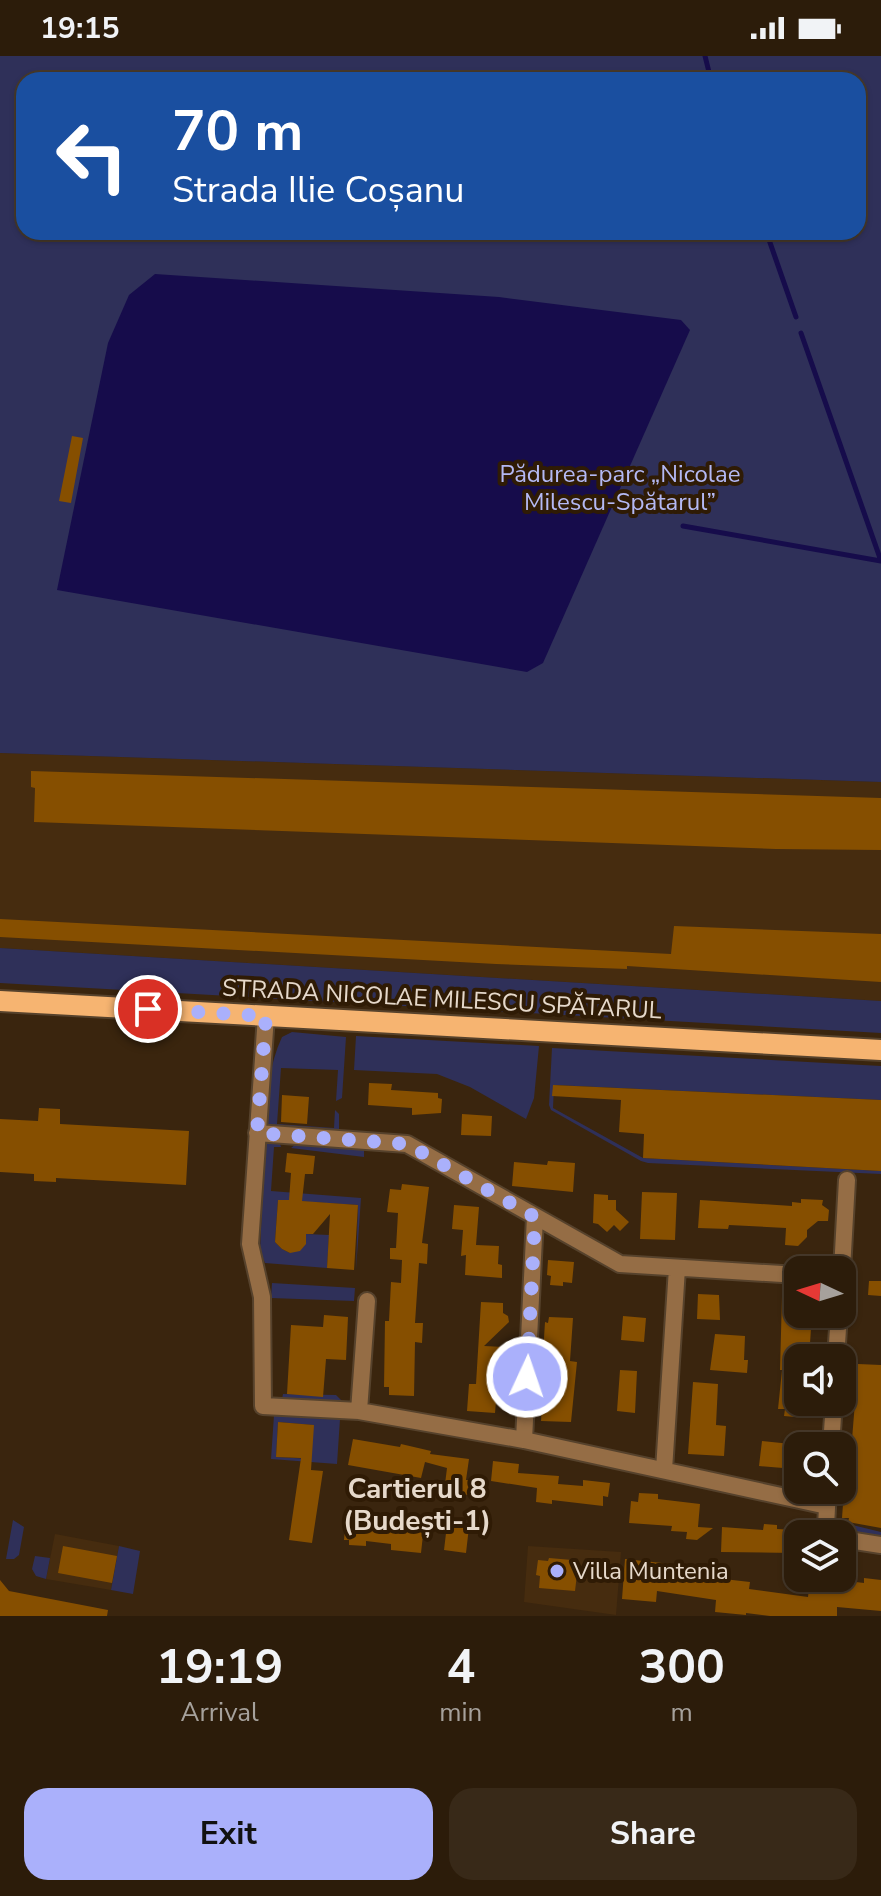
<!DOCTYPE html>
<meta charset="utf-8">
<style>
:root{--surface:#2c1c0a;--page:#382918;--text:#f1f3f6;--muted:#a6a19c;--line:#483a2b;--accent:#aab0fb}
body{margin:0;font-family:"Nunito Sans",sans-serif;background:var(--page);color:var(--text);height:100vh;display:flex;flex-direction:column;font-size:30px;white-space:nowrap}
*{box-sizing:border-box;margin:0}
p{font-size:26px;color:var(--muted)}
.icon{flex:none;width:44px;height:44px;fill:none;stroke:currentColor;stroke-width:2;stroke-linecap:round;stroke-linejoin:round}
.map{position:relative;height:1560px;overflow:hidden}
.sheet{display:flex;flex-direction:column;background:var(--surface);flex:1}
.sheet>*{flex:none}
.banner{position:absolute;left:16px;top:16px;width:850px;height:168px;border-radius:24px;box-shadow:0 2px 6px #0004,0 0 0 2px var(--line);background:#1a4fa0;color:#fff;overflow:hidden}
.needle{width:52px;rotate:274deg}
.fabs{position:absolute;left:784px;top:1200px;display:grid;gap:16px}
.fabs a{display:grid;place-items:center;width:72px;height:72px;border-radius:16px;background:var(--surface);box-shadow:0 2px 6px #0004,0 0 0 2px var(--line);font-size:40px}
.pin{position:absolute;display:grid;place-items:center;width:68px;height:68px;color:#fff;margin:-34px;border:4px solid #fff;border-radius:50%;box-shadow:0 2px 8px #0007}
.me{position:absolute;width:88px;margin:-44px;rotate:3deg;stroke-linejoin:round;filter:drop-shadow(0 0 6px #0008)}
.turn{display:flex;align-items:center;gap:28px;height:168px;padding:0 24px;font-size:36px}
.turn .icon{width:104px;height:104px;stroke-width:2.5}
.turn b{display:block;font-size:56px;line-height:68px}
.eta{display:flex;justify-content:space-evenly;align-items:center;height:136px;text-align:center}
.eta b{font-size:48px;font-weight:700;line-height:56px}
.button{display:flex;gap:16px;margin-top:auto;padding:16px 24px}
.button a{flex:1;height:92px;border-radius:24px;background:var(--accent);color:#111;font-size:32px;font-weight:700;line-height:92px;text-align:center}
.button a+a{background:var(--page);color:var(--text)}
.status{display:flex;justify-content:space-between;align-items:center;height:56px;padding:0 40px;background:var(--surface);direction:ltr}
.status svg{height:22px;fill:currentColor}
.map>svg:first-child{display:block}
</style>
<div class="status"><b>19:15</b><svg viewBox="0 0 49 12"><path d="M0 12V9h3v3zM5 12V6h3v6zM10 12V3h3v9zM15 12V0h3v12zM26 1h20v11H26zM47 4h2v5h-2z"/></svg></div>
<div class="map">
<svg width="881" height="1560" viewBox="0 0 881 1560">
<rect width="100%" height="100%" fill="#3a250e"/>
<!-- built -->
<path fill="#462c0f" d="M0 697 881 726V945L0 892Z
M55 1478 119 1490 111 1534 46 1523Z
M528 1490 621 1496 616 1559 524 1546Z"/>
<!-- green -->
<path fill="#2f3059" fill-rule="evenodd" d="M0 0H881V726L0 697ZM24 24H858V176H24Z
M0 892 881 945V977L0 927Z
M292 976 346 981 342 1042 336 1045 338 1014 281 1012 277 1068 334 1072 335 1054 339 1058V1073L333 1076 269 1072 265 1068C267 1038 269 1009 282 981Z
M356 980 539 990 534 1042 526 1063 470 1031 437 1018 354 1014Z
M552 992 881 1010V1044L554 1029 553 1052 643 1102 881 1115V1118L648 1107 641 1105 551 1054 549 1049Z
M265 1084 279 1085 281 1091H274L271 1135 361 1142 356 1214 358 1149 278 1144 275 1186 282 1193 290 1197 306 1178 329 1179 327 1212 265 1207 260 1195Z
M297 1087 364 1094V1101L291 1092Z
M272 1227 355 1232 354 1245 271 1242Z
M283 1338 336 1339 344 1347 282 1343Z
M274 1359 340 1363 337 1408 271 1403ZM278 1366 313 1369 311 1403 276 1401Z
M13 1464 24 1471 19 1499 14 1503H6Z
M836 1465 881 1476V1483L839 1474Z
M119 1490 140 1495 133 1538 111 1534Z
M35 1500 50 1502 46 1523 36 1520 32 1513Z"/>
<!-- water -->
<path fill="#160c4b" d="M155 218 499 241 681 264 690 274 543 607 527 616 57 534 108 287 129 239Z"/>
<g fill="none" stroke-linecap="round" stroke-linejoin="round">
<!-- stream -->
<path stroke="#160c4b" stroke-width="5" d="M705 0 711 24
M757 176 767 178 796 261
M801 277 881 505
M683 470 881 505"/>
</g>
<!-- building -->
<path fill="#864f00" d="M72 380 83 382 71 447 59 445Z
M31 715 881 742V794L776 793 34 766 35 732 31 731Z
M0 863 671 898 674 870 881 878V926L627 910V913L496 908 0 881Z
M369 1027 392 1028 391 1034 438 1037V1042L442 1043 441 1057 412 1059V1052L368 1049Z
M553 1029 881 1044V1115L643 1102 644 1078 619 1076 621 1044 552 1040Z
M282 1039 309 1041 307 1068 281 1066Z
M39 1052 60 1053V1068L189 1075 186 1129 56 1122V1126L34 1125V1118L0 1116V1063L38 1065Z
M462 1058 492 1060 491 1080 461 1079Z
M287 1097 315 1100 313 1118H305L302 1145 358 1149 354 1214 327 1212 330 1158 313 1178H306V1188L300 1195 290 1197 282 1193 275 1186 278 1144H289L291 1117 285 1116Z
M548 1105 575 1107 573 1136 512 1130 514 1106 547 1109Z
M402 1128 429 1131 422 1187 428 1188 427 1208 419 1207 415 1267H423L422 1287 415 1286 414 1340 389 1339V1331H384L385 1265H389L391 1226 401 1227 402 1204 390 1203V1192H396L398 1157 387 1156 390 1133 401 1134Z
M642 1136 677 1137 675 1184 640 1183Z
M594 1138 608 1139V1144H616V1154L629 1166 620 1175 614 1169 607 1176 598 1168 593 1167Z
M801 1143 823 1144 822 1149 829 1154 828 1165H818L807 1174V1181L798 1190 785 1189 786 1172 729 1169 728 1173 698 1172 700 1144 792 1150V1146L801 1147Z
M454 1149 479 1151 476 1189 499 1190 498 1208 502 1209V1222L465 1219 466 1199 461 1200 463 1174 452 1173Z
M548 1204 574 1206 572 1227 563 1226V1230L550 1229 551 1220 547 1219Z
M869 1225H881V1240L868 1239Z
M698 1238 719 1239 720 1264 697 1263Z
M782 1240 798 1241V1258H812L809 1302H798V1346L808 1347 806 1362 784 1360 785 1353H778L782 1314H780Z
M481 1246 503 1247V1257L508 1260 509 1266 484 1290 504 1291 503 1312 499 1311 495 1357 467 1355 469 1328H476Z
M324 1259 348 1261 346 1304 326 1303 323 1341 287 1338 291 1269 323 1271Z
M623 1260 646 1262 644 1286 621 1284Z
M549 1261 573 1262 570 1305 577 1306 571 1366 541 1365 542 1349H547L548 1318H544V1282L545 1266 548 1267Z
M715 1278 745 1280 744 1304H748L747 1317 710 1314Z
M858 1308 881 1309V1472L848 1466 849 1462H842L844 1434H848Z
M620 1314 637 1315 635 1357 617 1355Z
M693 1326 718 1328 716 1369 726 1370 724 1400 688 1398Z
M278 1366 314 1369 311 1414 323 1415 312 1487 289 1484 301 1402 276 1401Z
M353 1383 400 1391 401 1388 431 1395 430 1398 469 1403 466 1424H471L469 1439 444 1436 447 1412 425 1406 421 1422 348 1409Z
M762 1385 791 1388 790 1405 784 1404 783 1412 759 1410Z
M493 1405 519 1408 518 1417 559 1420 558 1428 583 1430V1424L610 1427 608 1441 603 1440V1450L552 1444V1448L536 1446 537 1432 491 1425Z
M639 1437 658 1438V1443L700 1448 698 1471 713 1472 697 1484 686 1483 687 1476 671 1475 672 1470 629 1467 631 1445 638 1446Z
M351 1457 374 1459 373 1466 424 1470 421 1497 391 1494V1488L366 1485V1490L349 1489V1484H344L346 1461 350 1462Z
M764 1468 777 1469V1473L795 1474 794 1497 721 1496 722 1471 763 1474Z
M447 1469 469 1471 466 1497 444 1494Z
M63 1490 117 1500 112 1527 58 1517Z
M549 1502 572 1504 571 1509 578 1510 575 1535 539 1532 540 1520 536 1519 538 1504 548 1505Z
M625 1503 708 1512 706 1521 750 1526 749 1533 808 1541 810 1522H840V1524L864 1527V1522L881 1524V1555L837 1551V1560H770L746 1557V1559L715 1556 716 1544 657 1535 656 1546 622 1543Z
M0 1524 9 1535 108 1554 107 1560H0Z"/>
<g fill="none" stroke-linecap="round" stroke-linejoin="round">
<!-- minor casing -->
<g stroke="#56422c" stroke-width="20">
<path id="minor" d="M266 960 250 1188 262 1241 263 1350 359 1355 524 1384 827 1450
M257 1077 407 1088 620 1208 798 1219
M842 1214 847 1124
M836 1302 839 1258
M359 1355 367 1245
M524 1384 535 1161
M831 1390 834 1346
M664 1414 677 1212
M828 1434 826 1470 831 1478
M842 1483 881 1489"/>
</g>
<!-- primary casing -->
<g stroke="#56422c" stroke-width="24">
<path id="primary" d="M0 945 881 994"/>
</g>
<!-- minor -->
<use href="#minor" stroke="#956d45" stroke-width="16"/>
<!-- primary -->
<use href="#primary" stroke="#f6b471" stroke-width="20"/>
</g>
<g fill="none" stroke-linecap="round" stroke-linejoin="round">
<!-- route -->
<path stroke="#aab0fb" stroke-width="14" stroke-dasharray="0 25.2" d="M148 953 266 960 257 1077 407 1088 535 1161 527 1321"/>
</g>
<!-- markers -->
<circle fill="#aab0fb" stroke="#2f1b05" stroke-width="3" cx="557" cy="1515" r="8"/>
<g text-anchor="middle" dominant-baseline="central" stroke-width="8" stroke-linejoin="round" paint-order="stroke">
<!-- park labels -->
<g font-size="24" fill="#b4b9f4" stroke="#2f1b05">
<text x="620" y="418">Pădurea-parc „Nicolae<tspan x="620" dy="28">Milescu-Spătarul”</tspan></text>
</g>
<!-- street labels -->
<g font-size="24" fill="#e6d9cb" stroke="#2f1b05">
<text transform="translate(442 943) rotate(3)">STRADA NICOLAE MILESCU SPĂTARUL</text>
</g>
<!-- poi labels -->
<g font-size="24" fill="#e6d9cb" stroke="#2f1b05" text-anchor="start">
<text x="573" y="1515">Villa Muntenia</text>
</g>
<!-- quarter labels -->
<g font-size="28" font-weight="bold" fill="#e6d9cb" stroke="#2f1b05">
<text x="417" y="1433">Cartierul 8<tspan x="417" dy="32">(Budești-1)</tspan></text>
</g>
</g>
</svg>
<div class="fabs">
<a><svg class="needle" viewBox="-14 -14 28 28"><path d="M0-13l5 13h-10z" fill="#e53935"/><path d="M0 13l5-13h-10z" fill="#a6a19c"/></svg></a>
<a><svg class="icon" aria-label="sound" viewBox="0 0 24 24"><path d="M4 9h4l5-4v14l-5-4H4zM17 9q2 3 0 6"/></svg></a>
<a><svg class="icon" aria-label="search" viewBox="0 0 24 24"><circle cx="10" cy="10" r="6"/><path d="M15 15l6 6"/></svg></a>
<a><svg class="icon" aria-label="layers" viewBox="0 0 24 24"><path d="M12 4l9 5-9 5-9-5zM3 14l9 5 9-5"/></svg></a>
</div>
<div class="pin" style="left:148px;top:953px;background:#d93025"><svg class="icon" aria-label="arrive" viewBox="0 0 24 24"><path d="M6 21V4h12l-3 4 3 4H6"/></svg></div>
<svg class="me" style="left:527px;top:1321px" viewBox="-20 -20 40 40"><circle r="17" fill="#aab0fb" stroke="#fff" stroke-width="3"/><path d="M0-11L8 9 0 5-8 9z" fill="#fff"/></svg>
<div class="banner">
<div class="turn"><svg class="icon" aria-label="left" viewBox="0 0 24 24"><path d="M17 20v-9H6M10 6l-5 5 5 5"/></svg><div><b>70 m</b>Strada Ilie Coșanu</div></div>
</div>
</div>
<section class="sheet">
<div class="eta">
<div><b>19:19</b><p>Arrival</p></div>
<div><b>4</b><p>min</p></div>
<div><b>300</b><p>m</p></div>
</div>
<div class="button"><a>Exit</a><a>Share</a></div>
</section>
